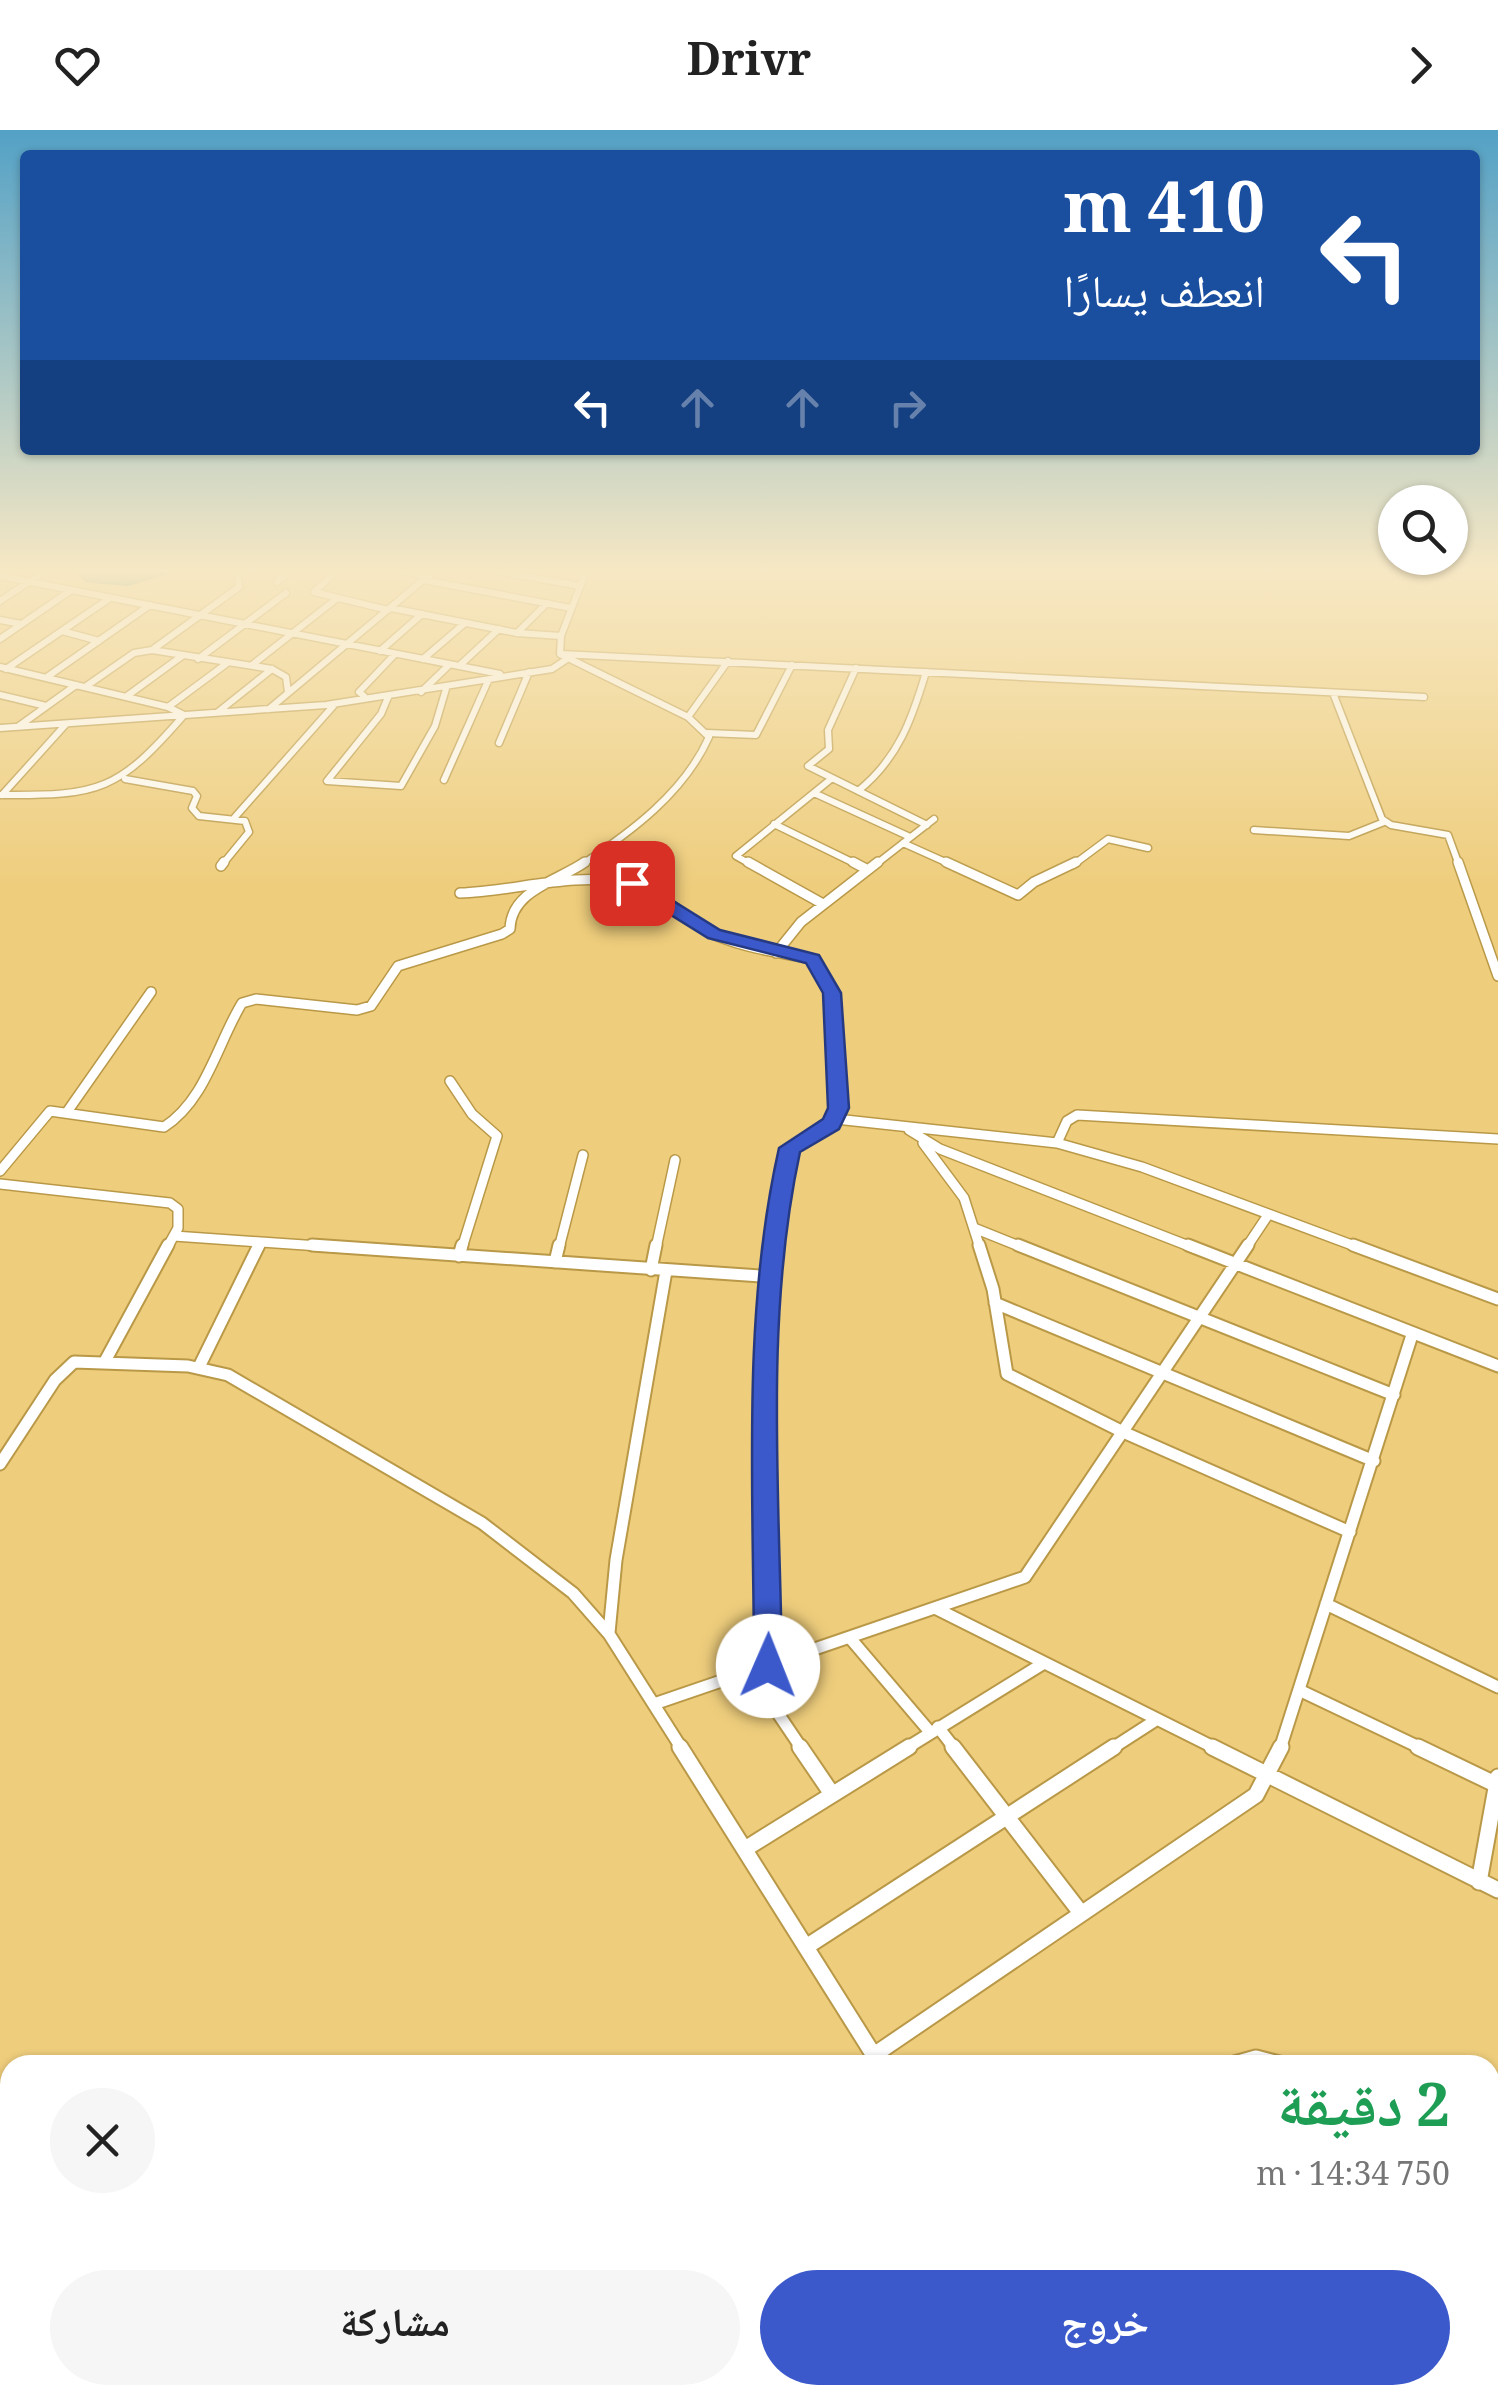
<!DOCTYPE html>
<html lang="ar">
<meta charset="utf-8">
<style>
:root{--surface:#fff;--page:#f6f6f6;--text:#222;--muted:#767676;--accent:#3b59cb}
body{margin:0;font-family:Georgia,"Noto Naskh Arabic",serif;background:var(--page);color:var(--text);direction:rtl;height:100vh;display:flex;flex-direction:column;font-size:38px;white-space:nowrap}
*{box-sizing:border-box;margin:0}
p{font-size:32px;color:var(--muted)}
.icon{flex:none;width:55px;height:55px;fill:none;stroke:currentColor;stroke-width:2;stroke-linecap:round;stroke-linejoin:round}
.map{position:relative;flex:1;overflow:hidden;direction:ltr}
.side{position:absolute;left:0px;top:1925px;width:1500px;height:350px;display:flex;flex-direction:column;background:var(--surface);border-radius:30px 30px 0 0;box-shadow:0 2px 8px #0004;direction:rtl}
.side>*{flex:none}
.top-card{position:absolute;left:20px;top:20px;width:1460px;height:305px;border-radius:10px;box-shadow:0 2px 8px #0004;direction:rtl;background:#1a4fa0;color:#fff;overflow:hidden}
.buttons{position:absolute;left:1378px;top:355px;display:grid;gap:20px}
.buttons a{display:grid;place-items:center;width:90px;height:90px;border-radius:50%;background:var(--surface);box-shadow:0 2px 8px #0004;font-size:50px}
.pin{position:absolute;display:grid;place-items:center;width:85px;height:85px;color:#fff;margin:-42px;border-radius:20px;box-shadow:0 5px 15px #0006}
.me{position:absolute;width:110px;margin:-55px;rotate:1deg;stroke-linejoin:round;filter:drop-shadow(0 0 8px #0008)}
.turn{display:flex;align-items:center;gap:35px;height:210px;padding:0 50px;font-size:45px}
.turn .icon{width:130px;height:130px;stroke-width:2.5}
.turn b{display:block;font-size:70px;line-height:85px}
.lanes{display:flex;align-items:center;height:95px;padding:0 50px;background:#0003;justify-content:center;gap:50px;direction:ltr}
.lanes .off{opacity:.35}
.round{display:grid;place-items:center;flex:none;width:105px;height:105px;border-radius:52px;background:var(--page)}
.summary{display:flex;align-items:center;justify-content:space-between;height:170px;padding:0 50px}
h1{font-size:60px;font-weight:800;line-height:75px;color:#1e9e55}
.cta{display:flex;gap:20px;margin-top:auto;padding:20px 50px}
.cta a{flex:1;height:115px;border-radius:60px;background:var(--accent);color:#fff;font-size:40px;font-weight:800;line-height:115px;text-align:center}
.cta a+a{background:var(--page);color:var(--text)}
header{display:flex;justify-content:space-between;align-items:center;height:130px;padding:0 50px;background:var(--surface);font-size:45px;font-weight:800}
.map>svg:first-child{display:block}
</style>
<header><svg class="icon" aria-label="forward" viewBox="0 0 24 24"><path d="M9 5l7 7-7 7"/></svg>Drivr<svg class="icon" aria-label="heart" viewBox="0 0 24 24"><path d="M12 20l-8-8c-3-5 5-10 8-4 3-6 11-1 8 4z"/></svg></header>
<div class="map">
<svg width="1498" height="2275" viewBox="0 0 1498 2275">
<rect width="100%" height="100%" fill="#eecd7c"/>
<!-- water -->
<path fill="#148492" stroke="#1a6566" stroke-width="2.5" d="M77 441H174L128 455 86 451Z"/>
<g fill="none" stroke-linecap="round" stroke-linejoin="round">
<!-- minor-far3 casing -->
<g stroke="#b99948" stroke-width="9">
<path id="minor-far3" d="M243 441 238 446 239 457 152 520 272 539 286 547 288 562
M337 441 314 462 388 480
M404 441 429 446
M496 441 580 456
M0 446 500 544
M424 450 571 478
M277 452 290 441
M0 471 45 441
M391 478 517 503 561 506
M0 490 21 494
M62 501 99 511
M517 503 547 473
M0 509 70 461
M380 521 422 484
M561 524 1424 567
M198 529 286 463
M423 529 465 493
M252 535 335 470
M459 536 499 499
M0 537 168 577 184 585C118 661 100 666 0 665
M856 538 828 600 829 619 808 636 927 695
M6 539 110 468
M47 547 150 475
M85 557 134 523 152 520
M421 562 449 535
M1333 563 1382 689 1391 695 1448 705 1459 735
M0 565 46 576
M389 565 381 584 327 651 401 656 435 596 446 559
M127 566 182 526
M364 566 359 562 395 524
M168 577 226 534
M269 579 434 441
M218 582 272 539
M688 587 728 531
M19 596 76 555
M0 598 326 575 552 539 567 529
M707 603 756 605 792 535
M499 613 529 542
M125 649 193 661 197 666 192 678 199 686 245 691 249 702 222 735
M444 650 488 551
M858 661C898 629 912 589 926 542
M814 663 910 707
M2 665 66 594
M235 687 335 574
M774 694 858 735
M1254 700 1349 706 1384 692
M903 713 952 735
M581 735C631 702 684 663 709 607L688 587 560 524 561 506 586 441
M752 735 736 726 831 649
M875 735 934 689
M1073 735 1108 709 1148 718"/>
</g>
<!-- minor-far2 casing -->
<g stroke="#b99948" stroke-width="12">
<path id="minor-far2" d="M748 732 823 774
M853 732 868 740
M946 732 1018 765 1034 752 1076 732
M1458 732 1498 846
M221 736 224 732
M460 763C516 761 573 742 629 753 659 759 688 792 715 805 746 818 780 823 813 829L832 863 836 989
M776 823 801 792 878 732
M450 951 472 984 497 1006 462 1118
M67 982 151 862
M909 1000 940 1019 1194 1118
M923 1013 964 1068 980 1118
M1057 1013 1067 991 1077 985 1498 1009
M0 1041 50 981 164 997C206 970 217 914 242 873L256 869 357 880 371 876 398 836 502 804 510 799C511 760 558 751 585 732
M0 1054 170 1073 178 1079V1098L167 1118
M974 1098 1024 1118
M174 1106 348 1118
M258 1118 261 1112
M559 1118 583 1025
M656 1118 675 1030
M774 1118 790 1018 836 989 1057 1013 1142 1037 1360 1118
M1246 1118 1268 1085"/>
</g>
<!-- minor-far1 casing -->
<g stroke="#b99948" stroke-width="15">
<path id="minor-far1" d="M312 1115 774 1147
M979 1115 993 1159 1007 1244 1123 1302 1350 1402
M1018 1115 1394 1265
M1188 1115 1498 1236
M1353 1115 1498 1169
M459 1126 462 1115
M555 1132 559 1115
M651 1140 656 1115
M995 1173 1374 1331
M104 1233 168 1115
M199 1237 259 1115
M0 1334 55 1250 74 1232 188 1236 228 1245 482 1393 573 1463 609 1504 682 1619
M1326 1474 1498 1557
M937 1479 1217 1619
M609 1503 616 1430 666 1141
M850 1508 930 1602
M768 1536 766 1276 775 1115
M750 1542 802 1619
M1299 1560 1423 1619
M654 1574 1025 1447 1248 1115
M938 1597 955 1619
M905 1619 1044 1533
M1111 1619 1156 1590
M1280 1619 1412 1205"/>
</g>
<!-- minor casing -->
<g stroke="#b99948" stroke-width="19">
<path id="minor" d="M680 1617 880 1935
M800 1617 832 1664
M953 1617 1081 1783
M1212 1617 1498 1760
M1418 1617 1497 1655
M745 1719 909 1617
M1479 1752 1498 1647
M806 1817 1114 1617
M874 1925 1256 1665 1281 1617
M1231 1935 1256 1928 1283 1935
M1490 1969 1498 1974
M1490 2115H1498
M0 2119 10 2138
M128 2265 130 2275
M337 2265 341 2275
M1310 2265 1315 2275
M1489 2265 1494 2275
M661 2275 670 2265"/>
</g>
<!-- minor-far3 -->
<use href="#minor-far3" stroke="#fff" stroke-width="6"/>
<!-- minor-far2 -->
<use href="#minor-far2" stroke="#fff" stroke-width="9"/>
<!-- minor-far1 -->
<use href="#minor-far1" stroke="#fff" stroke-width="11"/>
<!-- minor -->
<use href="#minor" stroke="#fff" stroke-width="15"/>
</g>
<!-- sky -->
<linearGradient id="sky" x2="0" y2="1"><stop stop-color="#53a1c6"/><stop offset="0.58" stop-color="#f7e8c4"/><stop offset="1" stop-color="#f7e8c4" stop-opacity="0"/></linearGradient>
<rect width="1498" height="760" fill="url(#sky)"/>
<!-- route -->
<path fill="#3b59cb" stroke="#263a84" stroke-width="2.5" d="M626 749H638L720 800 819 825 841 863 849 978 839 999 800 1022C764 1188 780 1366 782 1536L778 1545 768 1549 758 1545 754 1536C754 1365 741 1186 779 1018L823 989 828 978 823 863 806 833 708 808 626 757Z"/>
</svg>
<div class="buttons">
<a><svg class="icon" aria-label="search" viewBox="0 0 24 24"><circle cx="10" cy="10" r="6"/><path d="M15 15l6 6"/></svg></a>
</div>
<div class="pin" style="left:632px;top:753px;background:#d93025"><svg class="icon" aria-label="arrive" viewBox="0 0 24 24"><path d="M6 21V4h12l-3 4 3 4H6"/></svg></div>
<svg class="me" style="left:768px;top:1536px" viewBox="-20 -20 40 40"><circle r="19" fill="#fff"/><path d="M0-13L10 11 0 6-10 11z" fill="#3b59cb"/></svg>
<div class="top-card">
<div class="turn"><svg class="icon" aria-label="left" viewBox="0 0 24 24"><path d="M17 20v-9H6M10 6l-5 5 5 5"/></svg><div><b>410 m</b>انعطف يسارًا</div></div>
<div class="lanes"><svg class="icon" aria-label="left" viewBox="0 0 24 24"><path d="M17 20v-9H6M10 6l-5 5 5 5"/></svg><svg class="icon off" aria-label="ahead" viewBox="0 0 24 24"><path d="M12 20V5M6 11l6-6 6 6"/></svg><svg class="icon off" aria-label="ahead" viewBox="0 0 24 24"><path d="M12 20V5M6 11l6-6 6 6"/></svg><svg class="icon off" aria-label="right" viewBox="0 0 24 24"><path d="M7 20v-9h11M14 6l5 5-5 5"/></svg></div>
</div>
<section class="side">
<div class="summary"><div><h1>2 دقيقة</h1><p>750 m · 14:34</p></div><a class="round"><svg class="icon" aria-label="close" viewBox="0 0 24 24"><path d="M6 6l12 12M18 6L6 18"/></svg></a></div>
<div class="cta"><a>خروج</a><a>مشاركة</a></div>
</section>
</div>
